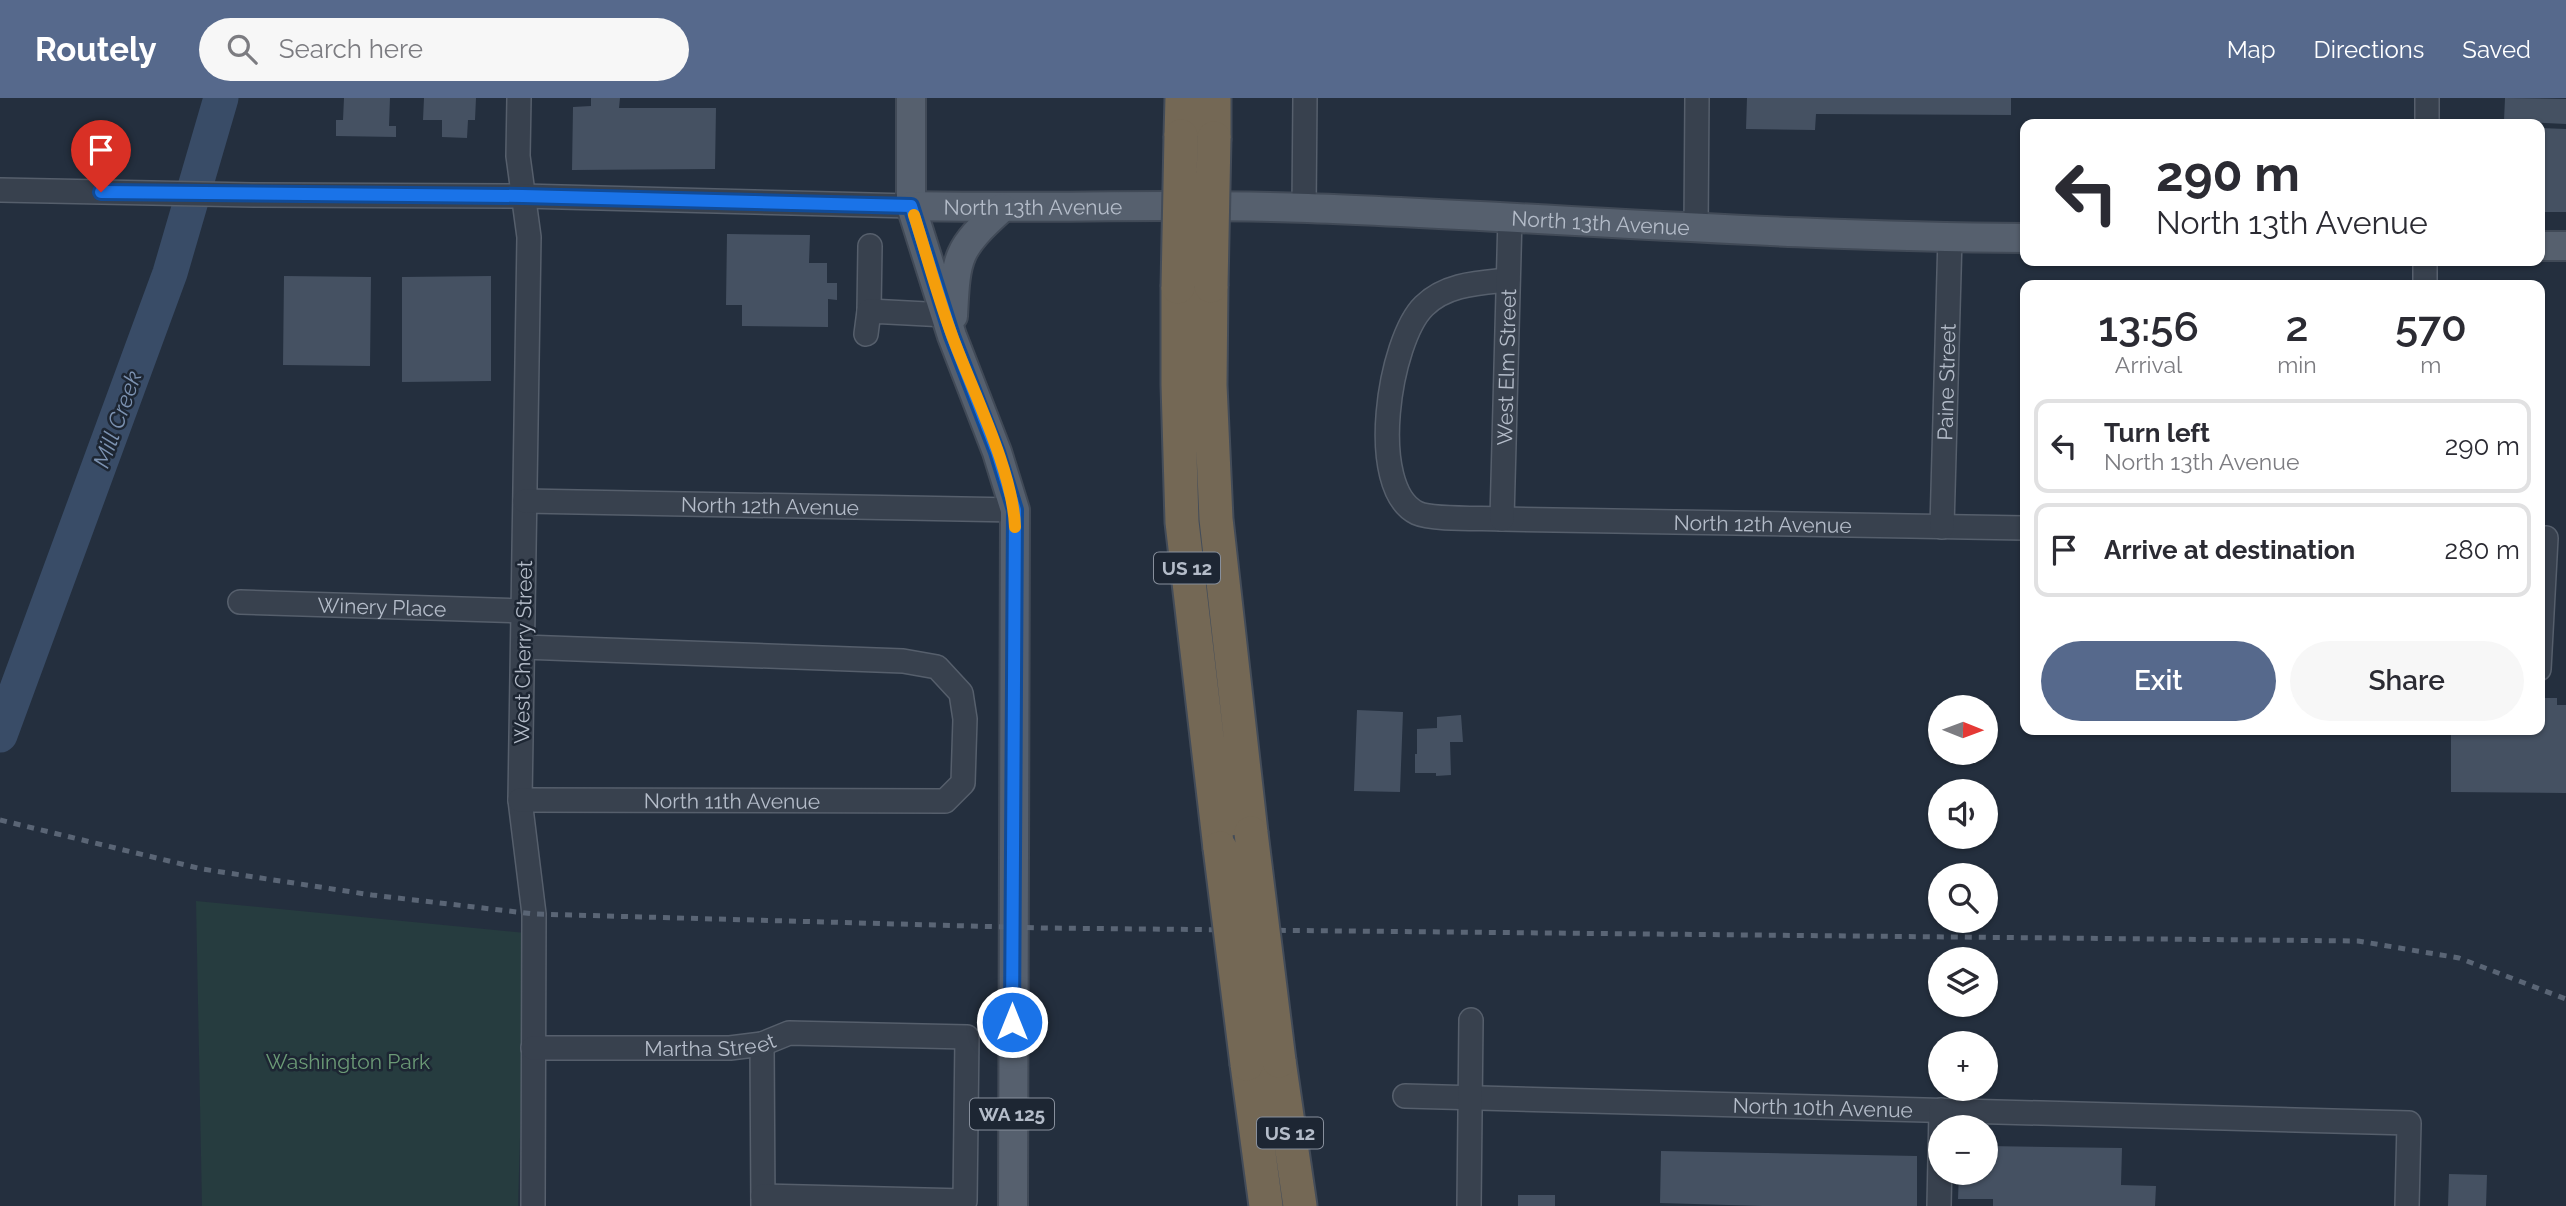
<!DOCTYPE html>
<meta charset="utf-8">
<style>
:root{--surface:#fff;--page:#f7f7f7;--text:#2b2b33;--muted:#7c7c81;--line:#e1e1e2;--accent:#56698c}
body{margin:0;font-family:Raleway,sans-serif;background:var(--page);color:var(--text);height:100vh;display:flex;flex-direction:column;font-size:26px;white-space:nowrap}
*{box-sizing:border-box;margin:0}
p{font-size:23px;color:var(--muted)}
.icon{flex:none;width:38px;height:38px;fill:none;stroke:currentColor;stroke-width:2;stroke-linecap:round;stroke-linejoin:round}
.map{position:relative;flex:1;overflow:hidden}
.drawer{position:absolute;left:2020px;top:182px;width:525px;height:455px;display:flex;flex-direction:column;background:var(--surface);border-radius:14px;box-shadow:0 2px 5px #0004}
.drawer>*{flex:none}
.banner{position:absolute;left:2020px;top:21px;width:525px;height:147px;border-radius:14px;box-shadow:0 2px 5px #0004;background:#fff;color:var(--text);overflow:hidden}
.needle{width:46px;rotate:91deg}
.buttons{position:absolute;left:1928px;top:597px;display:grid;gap:14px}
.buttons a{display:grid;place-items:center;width:70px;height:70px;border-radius:50%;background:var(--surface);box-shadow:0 2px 5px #0004;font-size:35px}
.pin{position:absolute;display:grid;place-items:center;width:60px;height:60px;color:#fff;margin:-72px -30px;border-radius:50% 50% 50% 0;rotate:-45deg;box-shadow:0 0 7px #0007}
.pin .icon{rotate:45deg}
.me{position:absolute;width:77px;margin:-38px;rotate:0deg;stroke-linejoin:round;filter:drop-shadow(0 0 5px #0008)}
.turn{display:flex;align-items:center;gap:24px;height:147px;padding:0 21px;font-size:32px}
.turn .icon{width:91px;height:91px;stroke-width:2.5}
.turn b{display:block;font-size:49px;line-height:60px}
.eta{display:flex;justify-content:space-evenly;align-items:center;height:119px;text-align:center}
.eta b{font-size:42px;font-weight:600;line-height:49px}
.cta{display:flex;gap:14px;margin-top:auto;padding:14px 21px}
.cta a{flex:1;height:80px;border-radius:42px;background:var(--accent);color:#fff;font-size:28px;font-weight:600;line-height:80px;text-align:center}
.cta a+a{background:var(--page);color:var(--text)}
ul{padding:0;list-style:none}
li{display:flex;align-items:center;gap:21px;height:94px;margin:0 14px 10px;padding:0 7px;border:4px solid var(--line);border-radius:14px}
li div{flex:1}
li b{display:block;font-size:26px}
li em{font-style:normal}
header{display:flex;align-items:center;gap:42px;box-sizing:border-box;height:98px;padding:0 35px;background:var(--accent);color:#fff}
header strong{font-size:33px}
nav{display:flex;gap:38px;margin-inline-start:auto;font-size:24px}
.search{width:490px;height:63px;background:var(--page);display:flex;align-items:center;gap:18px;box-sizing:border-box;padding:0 24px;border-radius:38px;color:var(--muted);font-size:26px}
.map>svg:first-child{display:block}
</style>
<header>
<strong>Routely</strong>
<div class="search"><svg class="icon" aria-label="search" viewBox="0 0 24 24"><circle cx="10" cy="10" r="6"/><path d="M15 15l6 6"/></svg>Search here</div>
<nav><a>Map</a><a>Directions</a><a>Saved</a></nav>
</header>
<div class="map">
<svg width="2566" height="1108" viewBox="0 0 2566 1108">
<rect width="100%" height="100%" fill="#242f3e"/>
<!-- green -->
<path fill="#263c3f" d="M196 803 526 835 518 1108H202Z"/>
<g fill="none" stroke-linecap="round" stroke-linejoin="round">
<!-- river -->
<path stroke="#394c67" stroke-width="35" d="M0 637 170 175 221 0"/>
</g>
<!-- building -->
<path fill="#455162" d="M344 0H390L389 28H396V39L336 38V22H343Z
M424 0H476L475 22H468L467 40 442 39V22H423Z
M591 0H620L619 10H716L715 71 572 72 573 9 591 8Z
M1747 0H2011V17L1816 16 1815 32 1746 31Z
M2505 0 2566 1V26L2504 23Z
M2539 30 2566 31V114H2539Z
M727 136 810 137 809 165H827V185H837V202L828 201V229L742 228V207H726Z
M284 178 371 179 370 268 283 267Z
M491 178V283L402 284V179Z
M2539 600H2557V607H2566V695L2451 694V632H2539Z
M1357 612 1403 614 1400 694 1354 693Z
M1461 617 1463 644H1450L1451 677 1436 678V675H1415V656H1417V631L1437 630V619Z
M1986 1048 2122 1050 2121 1087 2156 1088 2155 1108H1993V1101H1958L1959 1074H1986Z
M1661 1053 1917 1058V1108H1762L1660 1105Z
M2449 1076 2487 1077 2486 1108H2448Z
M1518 1097H1555V1108H1518Z"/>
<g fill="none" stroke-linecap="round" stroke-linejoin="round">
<!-- minor casing -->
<g stroke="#565f6c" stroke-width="26">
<g id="minor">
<path d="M519 0 518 58 529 139 520 702 534 816 533 1108"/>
<path d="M2427 26V0"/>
<path d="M0 92 253 97 523 98 911 108"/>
<path d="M1304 110 1305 0"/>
<path d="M1696 130 1697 0"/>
<path id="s1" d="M1508 182C1478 185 1446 186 1424 208 1389 242 1366 390 1417 415 1432 422 1483 420 1502 421L2025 430"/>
<path d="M2425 187V163"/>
<path d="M869 213 870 148"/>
<path d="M866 236 869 213 946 217"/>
<path id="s2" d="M525 403 1015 412"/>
<path id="s3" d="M1502 421 1510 119"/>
<path id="s4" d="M1942 429 1950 139"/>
<path id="s5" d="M240 504 523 513"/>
<path d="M2539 571 2546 440"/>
<path id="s6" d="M520 702 945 703 963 685 965 621 961 595 937 569 903 563 523 549"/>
<path d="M762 946 763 1108"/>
<path id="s7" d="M533 950H730L762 946 789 935 967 939 965 1103 763 1098"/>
<path id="s8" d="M1405 998 2409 1025 2407 1108"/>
<path d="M1469 1108 1471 922"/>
<path d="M1939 1108 1941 1012"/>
</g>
</g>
<!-- major casing -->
<g stroke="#414a57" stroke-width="32">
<g id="major">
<path d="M911 0V108L952 238 997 354 1015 412 1013 1108"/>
<path id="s9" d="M911 108C1043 111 1176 105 1308 110 1547 119 1786 139 2025 140"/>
<path d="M2539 148H2566"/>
<path d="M953 218C956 157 957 151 1002 110"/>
</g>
</g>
<!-- highway casing -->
<g stroke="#434c59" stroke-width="37">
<path id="highway" d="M1181 38 1182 0
M1214 40V0
M1211 188 1210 287 1216 421 1251 735
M1178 189V287L1182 424 1220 750
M1279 963 1300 1108
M1247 966 1266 1108"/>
</g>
<!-- minor -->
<use href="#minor" stroke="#38414e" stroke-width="23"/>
<!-- major -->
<use href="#major" stroke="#56606e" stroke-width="28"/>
<!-- highway -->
<use href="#highway" stroke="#746855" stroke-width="33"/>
<!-- rail -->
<path stroke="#5a6575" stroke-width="5" stroke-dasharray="7 7" stroke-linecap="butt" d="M0 722 202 771 372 797 534 816 1043 830 2358 843 2459 860 2566 901"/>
<!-- highway-bridge casing -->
<g stroke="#434c59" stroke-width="37" stroke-linecap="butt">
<path id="highway-bridge" d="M1211 188 1214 40
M1178 189 1181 38
M1251 735 1279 963
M1220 750 1247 966"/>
</g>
<!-- highway-bridge -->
<use href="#highway-bridge" stroke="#746855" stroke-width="33"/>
</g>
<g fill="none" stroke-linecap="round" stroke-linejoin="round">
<!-- route casing -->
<g stroke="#114b97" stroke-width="18">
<path id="route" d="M101 94 523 98 911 108 952 238 997 354 1015 412 1012 924"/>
</g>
<!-- route -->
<use href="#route" stroke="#1a73e8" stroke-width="12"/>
<!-- slow -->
<path stroke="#f59e0b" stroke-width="12" d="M914 117C927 158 938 200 953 240 973 294 1013 373 1015 429"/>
</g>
<g text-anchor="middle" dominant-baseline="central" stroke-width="5" stroke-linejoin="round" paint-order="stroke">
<!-- shield labels -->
<g fill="#1d2633" stroke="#878f9c" stroke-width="2">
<rect x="1154" y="454.5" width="66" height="31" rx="5"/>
<rect x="970" y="1000.5" width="84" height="31" rx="5"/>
<rect x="1257" y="1019.5" width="66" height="31" rx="5"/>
</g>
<g font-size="19" font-weight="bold" fill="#b4bcc9">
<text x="1187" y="470">US 12</text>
<text x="1012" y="1016">WA 125</text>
<text x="1290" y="1035">US 12</text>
</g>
<!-- street labels -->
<g font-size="21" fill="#b4bcc9" stroke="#1d2633">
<text stroke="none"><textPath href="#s9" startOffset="122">North 13th Avenue</textPath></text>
<text stroke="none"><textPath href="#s9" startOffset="690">North 13th Avenue</textPath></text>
<text stroke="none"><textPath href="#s3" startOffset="152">West Elm Street</textPath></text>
<text stroke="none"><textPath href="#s4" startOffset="145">Paine Street</textPath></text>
<text stroke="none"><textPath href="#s2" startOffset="245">North 12th Avenue</textPath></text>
<text stroke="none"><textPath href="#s1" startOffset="660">North 12th Avenue</textPath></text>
<text stroke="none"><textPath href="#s5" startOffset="142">Winery Place</textPath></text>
<text transform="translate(523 554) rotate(-89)">West Cherry Street</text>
<text stroke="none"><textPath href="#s6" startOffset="212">North 11th Avenue</textPath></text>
<text stroke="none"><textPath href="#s7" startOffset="177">Martha Street</textPath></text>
<text stroke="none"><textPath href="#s8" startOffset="418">North 10th Avenue</textPath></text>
</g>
<!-- park labels -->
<g font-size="21" fill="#6b9a76" stroke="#1d2633">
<text x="348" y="963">Washington Park</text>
</g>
<!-- water labels -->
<g font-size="23" font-style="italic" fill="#7c92b1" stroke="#1d2633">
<text transform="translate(117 321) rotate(-70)">Mill Creek</text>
</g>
</g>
</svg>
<div class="buttons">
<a><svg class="needle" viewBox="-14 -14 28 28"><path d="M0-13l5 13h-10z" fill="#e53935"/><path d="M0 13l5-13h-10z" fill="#7c7c81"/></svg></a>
<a><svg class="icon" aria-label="sound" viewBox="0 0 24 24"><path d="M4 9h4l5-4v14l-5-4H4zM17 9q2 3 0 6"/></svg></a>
<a><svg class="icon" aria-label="search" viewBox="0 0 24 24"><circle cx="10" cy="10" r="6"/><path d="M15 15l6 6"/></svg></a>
<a><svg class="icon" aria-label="layers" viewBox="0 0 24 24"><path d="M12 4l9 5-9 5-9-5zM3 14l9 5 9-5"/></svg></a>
<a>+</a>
<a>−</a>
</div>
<div class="pin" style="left:101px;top:94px;background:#d93025"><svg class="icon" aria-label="arrive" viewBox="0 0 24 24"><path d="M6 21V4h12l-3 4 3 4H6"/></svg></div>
<svg class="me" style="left:1012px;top:924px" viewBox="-20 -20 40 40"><circle r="17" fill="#1a73e8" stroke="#fff" stroke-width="3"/><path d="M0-11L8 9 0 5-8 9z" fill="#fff"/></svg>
<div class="banner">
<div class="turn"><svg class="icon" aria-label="left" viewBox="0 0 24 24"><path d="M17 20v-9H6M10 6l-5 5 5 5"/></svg><div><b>290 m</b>North 13th Avenue</div></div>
</div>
<section class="drawer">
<div class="eta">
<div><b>13:56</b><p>Arrival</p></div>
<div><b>2</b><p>min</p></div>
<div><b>570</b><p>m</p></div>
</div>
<ul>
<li><svg class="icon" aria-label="left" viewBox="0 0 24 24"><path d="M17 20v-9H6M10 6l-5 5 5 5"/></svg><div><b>Turn left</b><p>North 13th Avenue</p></div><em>290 m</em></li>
<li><svg class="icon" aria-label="arrive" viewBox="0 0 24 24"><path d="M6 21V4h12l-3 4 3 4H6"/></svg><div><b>Arrive at destination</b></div><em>280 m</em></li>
</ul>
<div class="cta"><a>Exit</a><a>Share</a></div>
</section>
</div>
